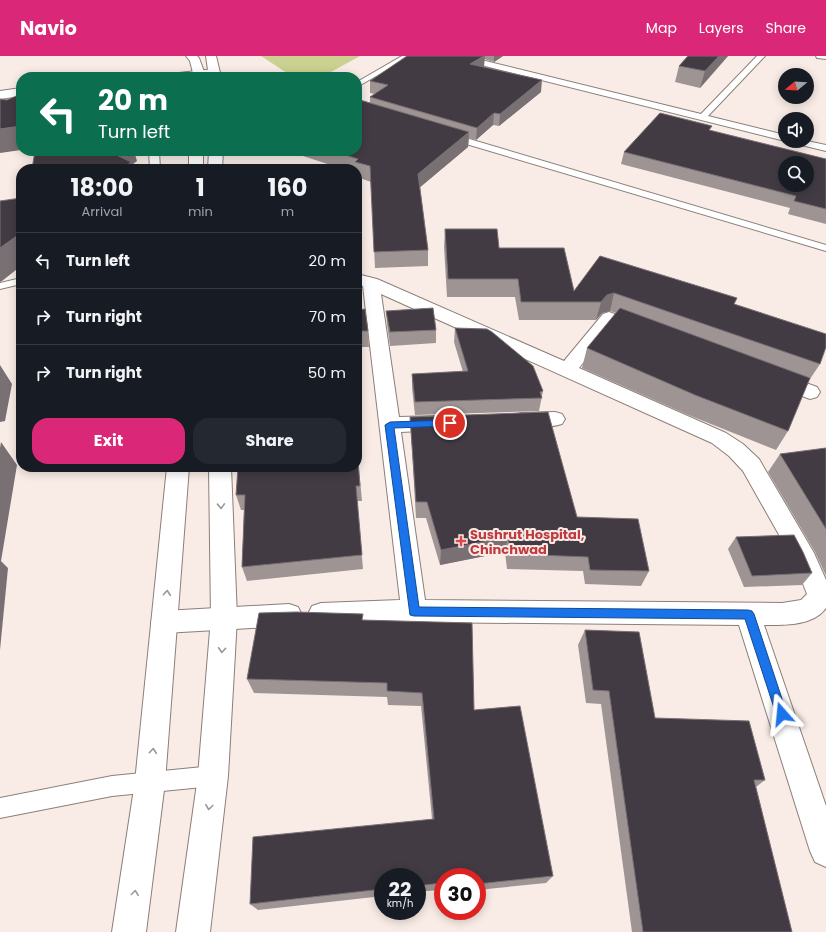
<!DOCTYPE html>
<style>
:root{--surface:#171b24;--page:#242831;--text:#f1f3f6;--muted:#9ea1a6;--line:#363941;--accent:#db2777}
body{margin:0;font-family:Poppins,sans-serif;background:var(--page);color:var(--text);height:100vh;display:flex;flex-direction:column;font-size:15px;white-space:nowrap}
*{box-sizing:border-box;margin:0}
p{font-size:13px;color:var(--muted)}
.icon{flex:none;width:22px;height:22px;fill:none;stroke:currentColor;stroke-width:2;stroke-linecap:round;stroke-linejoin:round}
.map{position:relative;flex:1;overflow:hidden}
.side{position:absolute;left:16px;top:108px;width:346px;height:308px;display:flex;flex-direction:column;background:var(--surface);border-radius:16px;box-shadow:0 2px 10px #0003}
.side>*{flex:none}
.top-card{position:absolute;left:16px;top:16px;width:346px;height:84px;border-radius:16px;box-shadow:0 2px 10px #0003;background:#0b6e4f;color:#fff;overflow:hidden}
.needle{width:26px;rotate:252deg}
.fabs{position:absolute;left:778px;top:12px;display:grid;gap:8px}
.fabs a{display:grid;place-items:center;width:36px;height:36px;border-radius:50%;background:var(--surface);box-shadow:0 2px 10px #0003;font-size:20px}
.speed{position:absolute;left:374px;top:812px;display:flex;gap:8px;font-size:20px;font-weight:700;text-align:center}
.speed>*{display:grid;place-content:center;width:52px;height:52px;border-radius:50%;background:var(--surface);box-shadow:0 2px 10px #0003;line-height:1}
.speed small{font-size:10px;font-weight:400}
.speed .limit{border:6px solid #d22;background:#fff;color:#111}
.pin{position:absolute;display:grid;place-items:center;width:34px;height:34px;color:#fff;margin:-17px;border:2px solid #fff;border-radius:50%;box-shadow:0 1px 4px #0007}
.me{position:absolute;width:44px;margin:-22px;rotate:342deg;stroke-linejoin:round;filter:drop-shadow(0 0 3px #0008)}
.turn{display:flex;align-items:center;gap:14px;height:84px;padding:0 16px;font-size:18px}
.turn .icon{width:52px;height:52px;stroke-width:2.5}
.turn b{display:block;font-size:28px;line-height:34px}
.eta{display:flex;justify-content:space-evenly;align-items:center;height:68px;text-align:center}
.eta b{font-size:24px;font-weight:700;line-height:28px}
.primary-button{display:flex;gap:8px;margin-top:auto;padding:8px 16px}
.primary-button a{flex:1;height:46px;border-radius:16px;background:var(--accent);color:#fff;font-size:16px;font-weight:700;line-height:46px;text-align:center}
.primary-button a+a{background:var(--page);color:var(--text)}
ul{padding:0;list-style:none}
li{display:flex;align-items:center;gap:12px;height:56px;padding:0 16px;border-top:1px solid var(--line)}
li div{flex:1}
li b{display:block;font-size:15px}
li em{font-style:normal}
header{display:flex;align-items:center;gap:24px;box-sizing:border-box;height:56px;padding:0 20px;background:var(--accent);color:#fff}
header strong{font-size:19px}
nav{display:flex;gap:22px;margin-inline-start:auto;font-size:14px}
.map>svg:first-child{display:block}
</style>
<header>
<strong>Navio</strong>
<nav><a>Map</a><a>Layers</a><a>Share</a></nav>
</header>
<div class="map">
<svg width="826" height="876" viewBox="0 0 826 876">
<rect width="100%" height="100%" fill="#f9ece6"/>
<!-- green -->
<path fill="#cbd190" d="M261 0H360L322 21H293Z"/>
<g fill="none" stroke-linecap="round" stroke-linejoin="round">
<!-- service casing -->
<g stroke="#8b7f79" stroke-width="2">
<path id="service" d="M402 0H411L357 31V26Z
M452 0H465L701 58 757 0H765L708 60 785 79V85L453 2Z
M816 0H826V3L817 2Z
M449 77 826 189V195L446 82 445 80 446 78Z
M792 85H807L826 89V95L793 87Z
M149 95H159L160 113H150Z
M21 222V228L0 233V227Z
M213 710 220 713 223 720 220 727 213 730 112 740 0 762V742L112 720Z"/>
</g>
<!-- minor casing -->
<g stroke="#8b7f79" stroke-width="2">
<path id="minor" d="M214 13 218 14 220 16 218 18 200 21H164L166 19 170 18Z
M21 32V40L0 43V35Z
M357 218 377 223 564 305 603 258 609 256 645 269 648 273 645 277 639 279 612 269 579 312 726 377 743 388 759 403 814 497 826 524V552C813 570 785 569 764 569L826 750V811L815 806 810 795 739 569 414 566 321 569 312 566 308 558 312 550 321 547 400 544 363 230 357 228ZM381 238 712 387 729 400 743 415 795 507 807 538 801 544 782 547 425 544 401 376 440 374 447 372 450 367 447 362 440 360 399 361Z
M776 316 817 331 820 336 817 341 810 343 769 328 766 323 769 318Z
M555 356 562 358 565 363 562 368C548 372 528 373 514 369L511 364 514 359 521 357Z
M289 548 298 551 302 559 298 567 289 570 164 577 155 574 151 566 155 558 164 555Z"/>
</g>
<!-- tertiary casing -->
<g stroke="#8b7f79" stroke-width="2">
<path id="tertiary" d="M186 0H197L199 2 206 21H194L190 5Z
M206 0H216L221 21H209Z
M189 95H203V113H189Z
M209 95H223L222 113H208Z
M167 411H189L165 726 146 876H112L135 726Z
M209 411H231L237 562 228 720 210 876H176L198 720 211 562Z"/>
</g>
<!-- service -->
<use href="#service" fill="#fff" fill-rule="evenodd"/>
<!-- minor -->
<use href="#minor" fill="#fff" fill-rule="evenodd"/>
<!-- tertiary -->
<use href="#tertiary" fill="#fff" fill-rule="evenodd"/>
</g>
<!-- wall -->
<path fill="#9e9494" d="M407 0H503L494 6 484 3V11L541 36 499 70 493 69 476 84 469 82 468 91 420 131 428 194V210L375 212 371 126 357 121V113H343L303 100 302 95H357L370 47V41L375 38 370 37V25Z
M688 0H728L700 32 675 26 679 10Z
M711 75 826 103V168L788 158 790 152 621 108 624 96Z
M445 173 499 192 574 235 600 200 734 248 820 308 808 326 788 375 776 394 686 358 582 312 587 292 616 257 610 255 602 257 596 264H519L515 241H447L444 191Z
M357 254 368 275 369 291H357Z
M386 255 436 274V287L390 290 387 268Z
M455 272 543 335 539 355 415 359 412 332V318L463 316 454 286Z
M410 361 577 461 649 515 641 530 585 528 583 515 507 513 505 496 440 509 426 462H416L411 377Z
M357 392 362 445H357L363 513 247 525 242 511 244 454H241L236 439Z
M826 392V520L815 496 768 416 780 398Z
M736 481 812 517 802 529 744 531 728 493Z
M364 564 474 654 553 820 546 827 477 834V821H443V838H440L439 834 417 836V821H383V840L258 854 250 848 432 763 421 650 388 649 387 641 254 637 247 623Z
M585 574 655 662 765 724 756 731 792 876H632L601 648 586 647 578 589Z"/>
<!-- shaded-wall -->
<path fill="#797074" d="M485 0 484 11 470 8Z
M494 0H503L494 6Z
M719 0H728L700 32 705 15Z
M542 24 541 36 499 70 500 58Z
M494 57 493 69 476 84 477 72Z
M21 70V94L0 97V73Z
M469 76 468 91 418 133V118Z
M107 95H134L137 105 132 109 133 113H114Z
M21 177V210L2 225 0 226V192Z
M614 237 610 255 602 257 596 264 601 246 607 239Z
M0 309 12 328 5 365 0 366Z
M1 386 17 409 1 505 8 512 0 594V392Z
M508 481 505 496 440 509 441 494Z"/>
<!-- building -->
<path fill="#423b43" stroke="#797074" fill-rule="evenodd" d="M407 0H484L470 8 542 24 500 58 494 57 477 72 370 41 388 29 370 25Z
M688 0H719L705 15 679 10Z
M21 38V70L0 73V43L7 44Z
M360 44 469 76 418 118 428 194 374 196 370 110 355 106 358 103 332 95H357V47Z
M660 57 712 70 709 74 826 103V153L794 145 796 140 624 96ZM785 107H807V129H785Z
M35 95H108L131 106 122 113H32Z
M21 142V177L0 192V145Z
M445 173H497L499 192H564L574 235 600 200 737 242 734 248 826 278V291L820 308 614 237 607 239 601 246H521L518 223H448Z
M433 252 436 274 390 276 386 255Z
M620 252 810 322 788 375 695 339 587 292Z
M365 253 368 275H357V254Z
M455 272 487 273 492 276 533 310 543 335 540 336 542 342 415 346 412 318 468 315Z
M548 356 577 461 638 463 649 515 590 514 588 501 510 498 508 481 441 494 427 446H416L410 361Z
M826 392V473L780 398Z
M357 393 360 430H356L362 499 242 511 245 439H236L238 411H357Z
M794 479 803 496 812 517 752 520 736 481Z
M296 556 363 558 362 564 472 567 474 654 520 650 553 820 477 828V821H443V831L441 832V827L417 830V821H383V833L250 848 253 781 434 763 422 637 387 635V627L247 623 259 557Z
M585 574 639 576 655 662 749 665 765 724H754L792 876H643L609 635 593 634Z"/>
<!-- one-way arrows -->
<defs><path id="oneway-chevron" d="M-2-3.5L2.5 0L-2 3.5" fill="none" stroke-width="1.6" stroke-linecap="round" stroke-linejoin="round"/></defs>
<g stroke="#9a9896">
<use href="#oneway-chevron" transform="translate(221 450) rotate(88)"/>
<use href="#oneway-chevron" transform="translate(167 537) rotate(-85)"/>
<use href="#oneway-chevron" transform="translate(222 594) rotate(94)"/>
<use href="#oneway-chevron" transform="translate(153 695) rotate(-85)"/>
<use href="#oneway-chevron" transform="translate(209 751) rotate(97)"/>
<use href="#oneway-chevron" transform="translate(135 837) rotate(-82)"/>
</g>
<!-- route -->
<path fill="#1a73e8" stroke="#114b97" d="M450 364 454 367 450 370 394 372 419 551 748 554 752 555 754 558 787 658 786 661 782 663 777 661 776 658 745 563 414 560 410 559 385 369 390 366Z"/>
<!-- markers -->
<path fill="#e0444e" stroke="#f9ece6" stroke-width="1.5" d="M459 479h4v4h4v4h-4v4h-4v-4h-4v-4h4z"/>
<g text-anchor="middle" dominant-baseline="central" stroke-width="4" stroke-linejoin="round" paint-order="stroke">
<!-- health labels -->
<g font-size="13" font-weight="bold" fill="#be3a42" stroke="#f9ece6" text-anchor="start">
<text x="470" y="478">Sushrut Hospital,<tspan x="470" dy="15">Chinchwad</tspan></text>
</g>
</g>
</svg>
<div class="fabs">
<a><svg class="needle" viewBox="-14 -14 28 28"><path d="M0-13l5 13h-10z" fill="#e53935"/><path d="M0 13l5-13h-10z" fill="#9ea1a6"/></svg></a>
<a><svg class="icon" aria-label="sound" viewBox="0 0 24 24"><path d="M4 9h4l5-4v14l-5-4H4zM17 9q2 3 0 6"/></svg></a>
<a><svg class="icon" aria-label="search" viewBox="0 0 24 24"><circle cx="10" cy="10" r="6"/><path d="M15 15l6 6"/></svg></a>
</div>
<div class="speed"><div>22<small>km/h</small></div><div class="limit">30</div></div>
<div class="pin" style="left:450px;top:367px;background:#d93025"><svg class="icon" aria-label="arrive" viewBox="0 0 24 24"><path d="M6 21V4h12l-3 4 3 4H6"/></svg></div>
<svg class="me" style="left:782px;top:658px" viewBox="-20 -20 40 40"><path d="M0-17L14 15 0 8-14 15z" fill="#1a73e8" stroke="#fff" stroke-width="4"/></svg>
<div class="top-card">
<div class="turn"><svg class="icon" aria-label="left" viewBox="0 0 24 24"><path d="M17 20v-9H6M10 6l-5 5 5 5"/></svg><div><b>20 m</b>Turn left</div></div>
</div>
<section class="side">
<div class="eta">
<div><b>18:00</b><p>Arrival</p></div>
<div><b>1</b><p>min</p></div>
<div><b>160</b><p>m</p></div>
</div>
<ul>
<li><svg class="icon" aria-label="left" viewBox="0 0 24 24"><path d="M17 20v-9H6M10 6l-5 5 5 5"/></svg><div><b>Turn left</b></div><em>20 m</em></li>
<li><svg class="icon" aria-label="right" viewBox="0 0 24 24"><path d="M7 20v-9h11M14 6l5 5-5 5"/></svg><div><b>Turn right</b></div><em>70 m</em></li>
<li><svg class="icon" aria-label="right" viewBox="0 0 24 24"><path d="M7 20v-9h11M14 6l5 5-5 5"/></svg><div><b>Turn right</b></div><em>50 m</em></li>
</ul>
<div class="primary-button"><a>Exit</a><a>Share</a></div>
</section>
</div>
